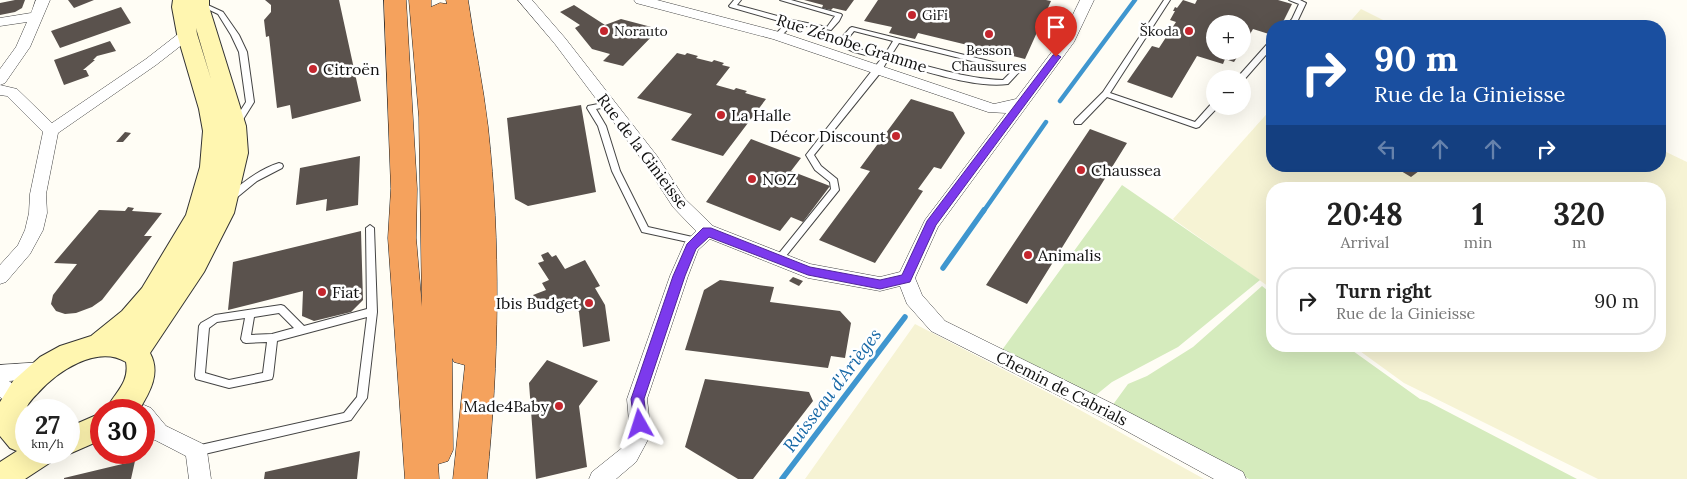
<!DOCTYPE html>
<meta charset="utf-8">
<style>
:root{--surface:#fff;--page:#f6f6f6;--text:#222;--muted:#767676;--line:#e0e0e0}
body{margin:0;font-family:Lora,serif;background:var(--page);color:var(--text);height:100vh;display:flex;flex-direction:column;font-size:19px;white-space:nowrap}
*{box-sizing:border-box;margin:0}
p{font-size:16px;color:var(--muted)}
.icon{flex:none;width:28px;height:28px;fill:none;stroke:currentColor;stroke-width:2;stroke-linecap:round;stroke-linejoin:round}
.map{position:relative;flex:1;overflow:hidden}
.panel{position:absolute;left:1266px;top:182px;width:400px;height:170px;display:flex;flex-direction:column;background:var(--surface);border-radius:20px;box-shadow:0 5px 20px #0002}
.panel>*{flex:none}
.banner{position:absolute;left:1266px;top:20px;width:400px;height:152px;border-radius:20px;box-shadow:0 5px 20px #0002;background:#1a4fa0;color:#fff;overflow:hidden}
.tools{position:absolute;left:1206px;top:15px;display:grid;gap:10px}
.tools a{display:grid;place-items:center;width:45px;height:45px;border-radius:50%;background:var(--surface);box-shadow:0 5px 20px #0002;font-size:25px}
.speed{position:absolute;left:15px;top:399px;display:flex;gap:10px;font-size:25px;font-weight:700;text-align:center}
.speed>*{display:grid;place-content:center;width:65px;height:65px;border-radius:50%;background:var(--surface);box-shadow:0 5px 20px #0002;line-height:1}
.speed small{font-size:12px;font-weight:400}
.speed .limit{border:8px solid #d22;background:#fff;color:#111}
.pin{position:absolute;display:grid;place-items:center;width:42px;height:42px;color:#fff;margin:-51px -21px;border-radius:50% 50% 50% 0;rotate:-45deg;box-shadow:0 0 5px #0007}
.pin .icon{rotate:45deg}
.me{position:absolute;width:55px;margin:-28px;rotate:354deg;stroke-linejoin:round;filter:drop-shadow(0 0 4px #0008)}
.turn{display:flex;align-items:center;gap:18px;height:105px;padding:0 25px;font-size:22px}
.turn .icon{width:65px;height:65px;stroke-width:2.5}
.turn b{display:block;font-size:35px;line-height:42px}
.lanes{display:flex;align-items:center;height:48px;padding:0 25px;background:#0003;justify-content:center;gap:25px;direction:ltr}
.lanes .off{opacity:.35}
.eta{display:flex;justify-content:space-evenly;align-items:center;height:85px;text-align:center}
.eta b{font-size:30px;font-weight:700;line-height:35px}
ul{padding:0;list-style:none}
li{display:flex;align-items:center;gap:15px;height:68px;margin:0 10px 8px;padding:0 15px;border:2px solid var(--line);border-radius:20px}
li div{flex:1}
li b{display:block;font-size:19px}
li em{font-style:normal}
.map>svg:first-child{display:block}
</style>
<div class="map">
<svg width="1687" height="479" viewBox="0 0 1687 479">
<rect width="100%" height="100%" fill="#fffdf5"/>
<!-- farmland -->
<path fill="#f6f3d4" d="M1361 9 1395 26H1346Z
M1272 108V166H1660V149L1687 162V479H1598L1404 383 1353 346H1660V189H1272V289L1173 219Z
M915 324 1062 400 1204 479H805Z"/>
<!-- green -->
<path fill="#d5ebbd" d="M1122 185 1260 280 1178 347 1112 382 1091 399 1002 350Z
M1262 286 1272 294V346H1346L1420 399 1427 401 1577 479H1249L1112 406 1128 384 1147 376 1193 347Z"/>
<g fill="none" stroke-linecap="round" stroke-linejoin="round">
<!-- stream-far1 -->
<path stroke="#3f96cf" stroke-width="4.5" d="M1060 101 1135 0
M983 212 1046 122"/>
<!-- stream -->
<path stroke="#3f96cf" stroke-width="5.5" d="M943 268 984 210
M782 479 905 317"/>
</g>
<!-- building -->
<path fill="#5a524d" d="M15 0H25L22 8 15 12 0 15V3Z
M68 0H94L74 8Z
M265 0H339L361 101 292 119 290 105 277 108 269 36 266 37 264 20 271 12V5Z
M804 0H854L846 11 833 8 831 10 822 8 823 5Z
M878 0H1046L1051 1 1025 59 918 33 915 39 889 33 892 27 864 21Z
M1183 0 1195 4 1197 0H1278L1292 4 1281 26H1272V35L1253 29 1242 48V24H1215V51H1241L1234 62 1225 59 1223 64 1197 56 1172 98 1127 82 1152 46 1159 48 1176 22 1170 20 1175 11H1173L1175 7 1177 8Z
M574 5 605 25 621 19 659 29 623 66 603 61 610 54 592 49 575 28 580 25 560 12Z
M121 7 131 23 60 48 51 31Z
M110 41 116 51 97 56 93 60H95L83 70H86L89 76 64 85 54 60Z
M677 53 685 55 687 53 698 56 696 58 712 62 714 60 724 63 722 65 730 67 716 85 734 90 736 88 747 91 745 93 766 99 723 156 671 140 692 114 637 98Z
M911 99 953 112 965 133 941 169 934 167 918 189 923 191 875 263 819 240 870 171 860 168Z
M581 105 596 192 528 206 515 199 507 118Z
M1090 129 1127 143 1027 304 986 285Z
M125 132 131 133 123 142H116Z
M751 139 801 158 791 171 830 186 803 222 791 217 780 231 706 202Z
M360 156 358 205 326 211 327 199 296 205 300 168Z
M1398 166H1411L1419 171 1411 177 1396 168Z
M128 207 134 208 132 211 162 213 144 236H152L102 300 92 307 76 313 65 314 56 311 51 304 53 295 77 264 54 263 99 210 125 211Z
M361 231 363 300 351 312 314 321 302 316 303 291 228 310 233 262Z
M548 252 552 257 556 255 565 269 585 260 600 286 595 288 605 305 610 341 583 347 579 312 571 299 561 304 557 298 539 305 533 295 546 290 542 283 549 280 538 263 544 261 541 255Z
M793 277 803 281 799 286 789 281Z
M720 280 774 287 770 302 840 311 851 323 845 358 831 356 828 368 685 350 704 290Z
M547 360 598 381 579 406 587 467 536 479 529 383Z
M705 379 809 392 813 401 753 479H738L685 447Z
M360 451 357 479H264L265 472Z
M135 461 131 479H64V478Z"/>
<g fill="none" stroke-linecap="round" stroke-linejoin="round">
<!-- lane casing -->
<g stroke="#444" stroke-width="2">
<path id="lane" d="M734 0H741L737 5 792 20 827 27 835 16 780 0H791L841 14 842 15 839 21 831 30 793 24 780 37 778 38 774 36 786 23 730 7 729 6Z
M1164 0H1170L1110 93 1195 122 1212 103H1215V106L1218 107 1199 127 1196 128 1107 97 1081 124H1075L1074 122 1075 120 1103 92Z
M1289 0H1300L1306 3 1298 20 1293 26H1286L1292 19 1299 4Z
M199 1 223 12 239 35 247 52 254 102 239 126H233L232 124 246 102 239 52 231 35 218 14 197 4 196 3Z
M852 27 1017 68 1021 70 1008 84C974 89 921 69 887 61L881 72 814 155 821 166 837 179 839 190 782 261H776L775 259 776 257 831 189 830 182 815 170 806 155 881 59 854 52 839 45 837 43 850 28ZM854 31 893 41 884 56 882 55 859 49 845 42ZM899 43 1012 71 1003 80C964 79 928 65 890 57Z
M1269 42H1272V48L1243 81 1242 79H1236Z
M608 102H611L612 104 611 106 596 109 606 126 620 171 648 227 697 238 700 239 701 241 700 243 697 244 642 232 612 171 598 126 587 108 588 106Z
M279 163 282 164 283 166 282 168 257 181 235 199H229L228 197 229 195C244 181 260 169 279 163Z
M370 225 374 228 377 312 367 398 351 420 347 421 196 456 192 454 191 451 192 448 196 446 344 413 357 397 367 317 277 341 273 376 272 379 268 380 229 388 196 379 195 376 199 326 201 323 215 315 281 305 284 306 304 326 367 309 366 228ZM279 313 294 328 272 334 251 335 254 317ZM245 318 241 339 243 342 246 343 267 342 263 373 229 380 205 373 209 328 217 322Z"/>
</g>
<!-- street casing -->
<g stroke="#444" stroke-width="1">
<path id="street" d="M36 0H50L30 47 5 83 0 85V69L16 47 27 22 0 26V18L31 13Z
M518 0H532L565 38 657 156 685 199 713 226 810 264 880 277 900 272 925 220 1006 113 988 112 773 39 636 3 634 0H657L783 33 994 104 1016 99 1060 41 1080 0H1094L1074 42 938 227 915 278 922 295 945 321 1115 405 1243 472 1246 479H1214L1101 417 931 331 907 304 900 286 880 291 808 278 710 239 698 250 688 276 647 399 651 434 636 462 616 479H589L592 472 622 448 630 433 627 399 670 276 685 242 696 231 673 207 645 164 555 44Z
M187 30 192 31 194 34 192 37 156 65 58 133 46 194 47 213 43 230 30 254 6 282 0 284V265L18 245 25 230 29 213 30 194 43 132 7 96 0 95V85L17 89 52 123 146 59 182 31Z
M43 362 50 364 53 370 50 376 43 378 9 381 24 393 27 399 24 405C13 409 8 404 0 397V365Z
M144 405 151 408 166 426 203 444 207 451 211 479H189L186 456 155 440 144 438V410H136Z"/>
</g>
<!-- secondary casing -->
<g stroke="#333" stroke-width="2">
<path id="secondary" d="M173 0H209V7L246 126 248 153 234 213 204 272 150 353C161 373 150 392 139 410H106C114 393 130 383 126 362 97 344 56 372 37 394 33 398 27 404 26 410 23 418 26 443 26 452H55L51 462 25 479H0V462L17 451 10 448 0 436V402L13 381 40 357 60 346 91 336 122 311 142 288 186 215 200 167 203 131 199 109 177 34 172 7ZM196 28 211 79 197 34Z
M101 413V440L69 454 64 452H69V427Z"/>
</g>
<!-- highway casing -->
<g stroke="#222" stroke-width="1">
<path id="highway" d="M384 0H406L417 189 416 238 422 307 419 117 409 0H431V7L440 3 447 4 446 0H468C474 43 483 84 488 127 501 246 499 360 487 479H453L465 365 454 362 452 358 453 450 448 461 438 464 439 479H405L388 238 391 189Z"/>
</g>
<!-- lane -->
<use href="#lane" fill="#fff" fill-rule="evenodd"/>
<!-- street -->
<use href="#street" fill="#fff" fill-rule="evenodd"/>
<!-- secondary -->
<use href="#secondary" fill="#fff6b0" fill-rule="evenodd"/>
<!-- highway -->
<use href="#highway" fill="#f5a25d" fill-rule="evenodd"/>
</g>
<!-- route -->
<path fill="#7c3aed" stroke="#51269a" d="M1056 54 1061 57 1059 59 936 225 910 282 880 289 808 275 709 237 696 249 685 276 644 399 647 424 645 428 640 430 635 428 631 399 673 276 687 244 703 228H711L810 267 880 280 902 275 927 221 1053 55Z"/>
<!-- markers -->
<g fill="#c4262e" stroke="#fff" stroke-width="2">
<circle cx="912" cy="15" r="5"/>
<circle cx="604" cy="31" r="5"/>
<circle cx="1189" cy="31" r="5"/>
<circle cx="989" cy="34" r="5"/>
<circle cx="313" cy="69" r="5"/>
<circle cx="721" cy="115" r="5"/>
<circle cx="896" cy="136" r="5"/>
<circle cx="1081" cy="170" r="5"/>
<circle cx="752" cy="179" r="5"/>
<circle cx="1028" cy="255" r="5"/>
<circle cx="322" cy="292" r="5"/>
<circle cx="589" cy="303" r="5"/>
<circle cx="559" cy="406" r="5"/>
</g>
<g text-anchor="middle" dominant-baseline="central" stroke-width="5" stroke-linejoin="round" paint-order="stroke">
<!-- far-poi labels -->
<g font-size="14" fill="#111" stroke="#fff" text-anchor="start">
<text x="922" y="15">GiFi</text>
<text x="614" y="31">Norauto</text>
<text x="1179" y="31" text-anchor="end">Škoda</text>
<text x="989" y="50" text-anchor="middle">Besson<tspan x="989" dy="16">Chaussures</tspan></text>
</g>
<!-- street labels -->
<g font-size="16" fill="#111" stroke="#fff">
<text transform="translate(852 43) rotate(18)">Rue Zénobe Gramme</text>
<text transform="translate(643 151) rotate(53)">Rue de la Ginieisse</text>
<text transform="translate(1062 388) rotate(27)">Chemin de Cabrials</text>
</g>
<!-- poi labels -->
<g font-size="16" fill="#111" stroke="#fff" text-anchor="start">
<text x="323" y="69">Citroën</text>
<text x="731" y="115">La Halle</text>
<text x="886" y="136" text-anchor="end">Décor Discount</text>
<text x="1091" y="170">Chaussea</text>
<text x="762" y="179">NOZ</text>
<text x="1038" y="255">Animalis</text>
<text x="332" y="292">Fiat</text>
<text x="579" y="303" text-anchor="end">Ibis Budget</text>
<text x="549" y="406" text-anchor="end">Made4Baby</text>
</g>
<!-- water labels -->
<g font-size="18" font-style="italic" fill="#1768a6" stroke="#fff">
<text transform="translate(832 390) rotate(-53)">Ruisseau d'Arièges</text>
</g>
</g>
</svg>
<div class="tools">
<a>+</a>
<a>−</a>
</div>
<div class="speed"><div>27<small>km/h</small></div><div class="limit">30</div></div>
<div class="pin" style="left:1056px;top:57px;background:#d93025"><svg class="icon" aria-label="arrive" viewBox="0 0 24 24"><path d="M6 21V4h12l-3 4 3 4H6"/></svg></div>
<svg class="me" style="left:640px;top:424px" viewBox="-20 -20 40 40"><path d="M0-17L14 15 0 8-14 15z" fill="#7c3aed" stroke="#fff" stroke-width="4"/></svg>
<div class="banner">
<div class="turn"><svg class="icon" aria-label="right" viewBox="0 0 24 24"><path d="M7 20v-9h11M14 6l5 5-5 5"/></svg><div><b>90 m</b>Rue de la Ginieisse</div></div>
<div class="lanes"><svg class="icon off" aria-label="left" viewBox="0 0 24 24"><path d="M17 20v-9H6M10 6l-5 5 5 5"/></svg><svg class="icon off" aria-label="ahead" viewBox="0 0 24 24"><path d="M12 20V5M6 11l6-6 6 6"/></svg><svg class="icon off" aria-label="ahead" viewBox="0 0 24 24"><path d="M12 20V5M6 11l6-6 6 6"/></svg><svg class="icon" aria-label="right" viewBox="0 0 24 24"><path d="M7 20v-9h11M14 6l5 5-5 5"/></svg></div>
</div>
<section class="panel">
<div class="eta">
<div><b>20:48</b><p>Arrival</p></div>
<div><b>1</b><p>min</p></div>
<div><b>320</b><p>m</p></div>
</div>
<ul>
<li><svg class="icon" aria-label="right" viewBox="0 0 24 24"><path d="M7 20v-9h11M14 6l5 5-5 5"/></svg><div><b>Turn right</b><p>Rue de la Ginieisse</p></div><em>90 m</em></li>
</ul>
</section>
</div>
